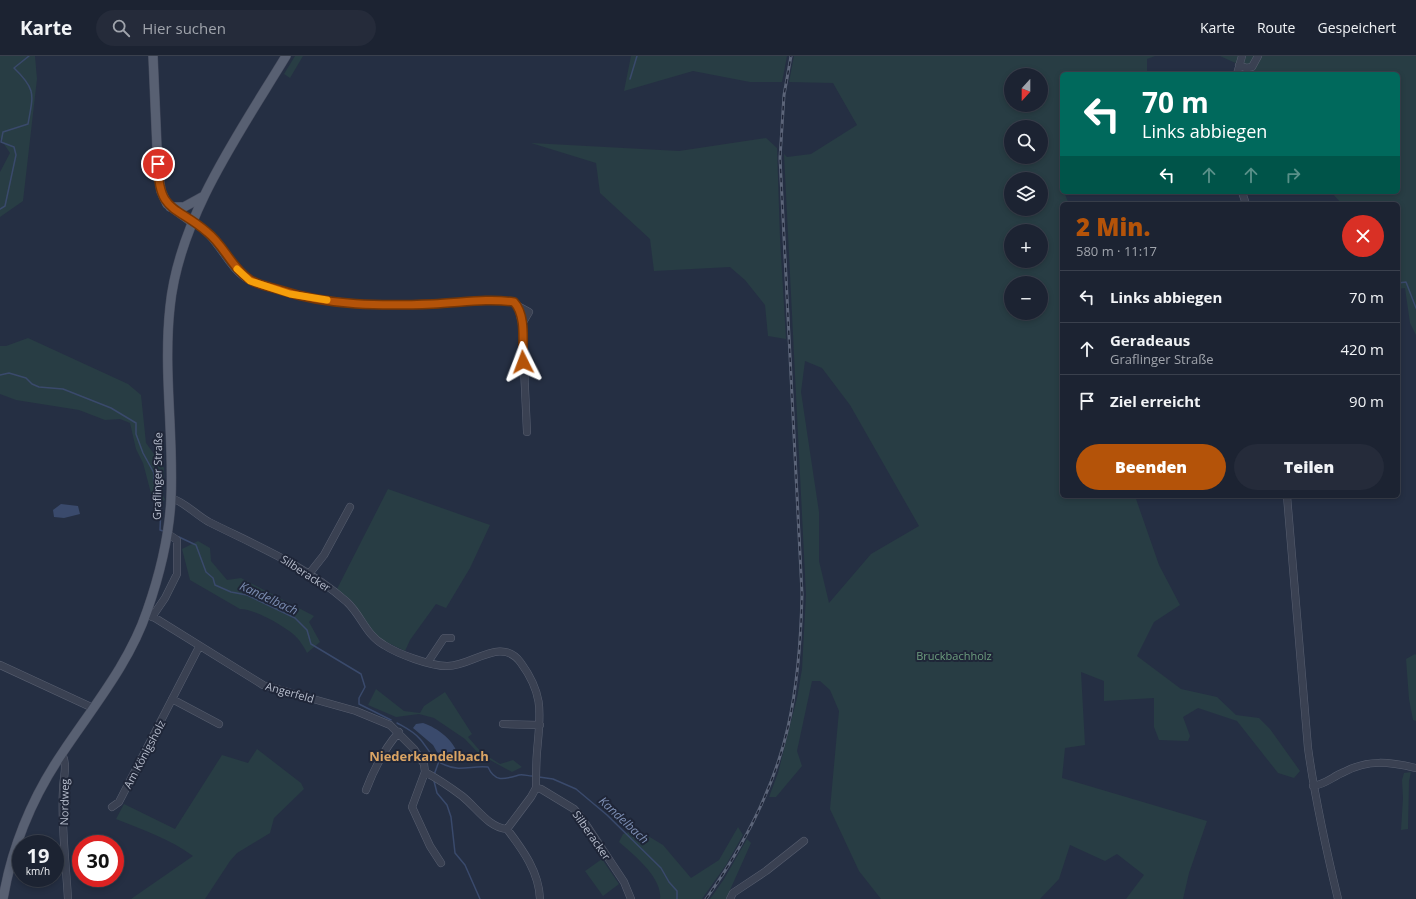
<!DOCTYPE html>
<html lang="de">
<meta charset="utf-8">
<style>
:root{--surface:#1c2332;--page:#252b3a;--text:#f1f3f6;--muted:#a0a4ac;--line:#3a404d;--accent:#b45309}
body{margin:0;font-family:"Open Sans",sans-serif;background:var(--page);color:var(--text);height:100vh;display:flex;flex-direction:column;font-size:15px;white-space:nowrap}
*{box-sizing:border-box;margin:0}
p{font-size:13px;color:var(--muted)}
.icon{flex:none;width:22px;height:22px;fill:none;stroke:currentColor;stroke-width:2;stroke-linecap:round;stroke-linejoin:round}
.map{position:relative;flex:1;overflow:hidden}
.drawer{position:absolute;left:1060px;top:146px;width:340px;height:296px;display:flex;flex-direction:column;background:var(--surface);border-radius:6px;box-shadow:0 2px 6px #0003,0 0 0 1px var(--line)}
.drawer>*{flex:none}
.hud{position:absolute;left:1060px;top:16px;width:340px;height:122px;border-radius:6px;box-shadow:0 2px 6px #0003,0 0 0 1px var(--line);background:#00695c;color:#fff;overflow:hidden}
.needle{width:26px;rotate:201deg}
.buttons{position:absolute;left:1004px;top:12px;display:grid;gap:8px}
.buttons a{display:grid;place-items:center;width:44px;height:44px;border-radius:50%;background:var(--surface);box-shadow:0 2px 6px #0003,0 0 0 1px var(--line);font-size:20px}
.speed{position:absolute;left:12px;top:779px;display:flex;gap:8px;font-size:20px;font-weight:700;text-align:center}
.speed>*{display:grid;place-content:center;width:52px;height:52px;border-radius:50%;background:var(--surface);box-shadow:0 2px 6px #0003,0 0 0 1px var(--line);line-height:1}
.speed small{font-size:10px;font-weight:400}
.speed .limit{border:6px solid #d22;background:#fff;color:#111}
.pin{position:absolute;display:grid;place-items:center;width:34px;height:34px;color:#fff;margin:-17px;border:2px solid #fff;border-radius:50%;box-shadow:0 1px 4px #0007}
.me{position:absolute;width:44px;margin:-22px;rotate:357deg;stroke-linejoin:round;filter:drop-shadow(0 0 3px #0008)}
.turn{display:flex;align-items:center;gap:14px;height:84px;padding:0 16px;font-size:18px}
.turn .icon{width:52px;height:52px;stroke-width:2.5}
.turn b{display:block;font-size:28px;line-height:34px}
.lanes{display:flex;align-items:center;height:38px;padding:0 16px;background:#0003;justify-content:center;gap:20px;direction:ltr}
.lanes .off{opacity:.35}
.round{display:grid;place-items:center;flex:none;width:42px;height:42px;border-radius:21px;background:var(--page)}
.head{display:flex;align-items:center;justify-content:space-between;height:68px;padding:0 16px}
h1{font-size:24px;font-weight:800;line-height:30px;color:var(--accent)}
.action{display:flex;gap:8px;margin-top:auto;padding:8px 16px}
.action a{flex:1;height:46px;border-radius:24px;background:var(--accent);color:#fff;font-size:16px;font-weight:800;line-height:46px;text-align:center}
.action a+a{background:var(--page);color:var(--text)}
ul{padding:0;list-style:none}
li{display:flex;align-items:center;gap:12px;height:52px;padding:0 16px;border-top:1px solid var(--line)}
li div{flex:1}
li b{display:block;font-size:15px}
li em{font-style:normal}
header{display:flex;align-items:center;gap:24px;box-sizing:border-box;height:56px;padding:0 20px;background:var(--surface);border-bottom:1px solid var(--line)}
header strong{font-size:19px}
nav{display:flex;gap:22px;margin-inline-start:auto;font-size:14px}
.search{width:280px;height:36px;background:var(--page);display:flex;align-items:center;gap:10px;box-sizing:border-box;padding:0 14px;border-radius:22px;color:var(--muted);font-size:15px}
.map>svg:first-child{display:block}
</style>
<header>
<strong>Karte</strong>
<div class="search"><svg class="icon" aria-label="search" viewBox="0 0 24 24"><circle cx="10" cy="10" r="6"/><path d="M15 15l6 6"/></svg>Hier suchen</div>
<nav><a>Karte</a><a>Route</a><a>Gespeichert</a></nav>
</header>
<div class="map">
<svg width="1416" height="843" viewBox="0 0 1416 843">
<rect width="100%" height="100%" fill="#252f43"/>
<!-- green -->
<path fill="#283d44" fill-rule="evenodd" d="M0 0H35L37 23 23 145 0 161V116L10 97 0 82Z
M295 0H303L290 22 284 18Z
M631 0H787L782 26H750L693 15 624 35Z
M794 0H1155L1147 3V18H1062V136H1064L1069 148H1062V440H1135L1159 509 1180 549 1154 566 1137 600 1181 633 1217 641 1236 659 1259 662 1270 673 1300 715 1294 722 1278 717 1237 665 1198 652 1183 661 1190 680 1188 685 1159 684 1154 671V642L1104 645V625L1081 616 1085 689 1065 692 1062 722 1207 765 1189 817 1183 843H1126L1144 819 1117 798 1105 805 1070 789 1059 823 1040 843H881L859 815 830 753 839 655 830 634 820 625H812L797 695 802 710 776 741H769L778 717 797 642 802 613 806 539 784 98 787 101 811 98 857 69 833 27 789 26ZM1011 19H1041V49H1011ZM1011 71H1041V101H1011ZM1011 123H1041V153H1011ZM1011 175H1041V205H1011ZM1011 227H1041V257H1011ZM805 305 822 312 850 349 919 470 871 498 829 547 819 505V456L801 336Z
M1220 0H1416V279L1410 267 1405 232 1398 233V148H1342L1331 136H1398V18H1239L1240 9Z
M766 82 777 92 780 182 786 283 768 280 765 249 745 224 730 211 654 215 650 183 600 137 596 107 531 87 679 95Z
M28 282 128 328 141 339 146 387 164 412 163 439 165 444 157 448 152 441 143 407 136 393 130 367 120 363 105 364 79 354 16 344 0 338V290H6Z
M388 433 490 469 470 512 446 552 436 548 410 584 405 595 378 582 352 545 337 533Z
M198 485 210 492 211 505 227 524 241 522 314 560 309 566 320 586 307 597C305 593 302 588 299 584 291 573 253 552 240 553L190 524 182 493Z
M1415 598 1416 599V665L1413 664 1409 643 1406 603Z
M376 633 404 655 420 657 424 650 445 636 472 678 468 681 481 696 500 708 513 704 522 711 512 716 479 698 465 683 434 662 419 658 396 661 368 649Z
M257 693 301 727 304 733 274 762 270 777 237 797 230 805 205 843H131L193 800C170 783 143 774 116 763L124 748 175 773 222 699 248 707Z
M1411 716 1409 725 1408 773 1401 774 1403 742 1402 724 1404 717Z
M738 771 743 779 726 809 702 843H660C663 822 633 798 619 786L623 778 638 774 663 789 691 822 719 804Z
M747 783 751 787 726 843H710L724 823Z
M602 803 619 828 603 840 585 815Z"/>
<!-- water -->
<path fill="#3a4a6c" d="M61 448 78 450 80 458 64 462 54 461 53 454Z
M423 667C438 672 455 685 458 700L446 702 437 696 433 689 413 672 416 668Z"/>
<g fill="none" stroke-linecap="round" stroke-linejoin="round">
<!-- stream -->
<path stroke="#3a4a6c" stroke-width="1.5" d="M630 23 637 0
M0 153 5 150 16 99 14 91 1 86 3 76 28 68C33 39 37 34 14 12L29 0
M1398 227 1406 226 1416 252
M0 319 9 317 26 322 32 328 39 331 63 333 111 352 136 367V378L143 397 154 417V425L160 438 161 451 160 474 163 475
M179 481 196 489 206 516 213 522 215 529 231 536 247 539 295 562 307 574 311 588 361 618 365 631 359 642V648L391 664
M397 667C406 672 413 675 420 683 428 692 433 705 445 709 460 716 473 709 488 711 495 727 505 723 519 719 523 718 528 720 532 720
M434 719 439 705
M539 721 553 723 576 733 607 759 661 812 669 826 677 835V843
M434 725 437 737 447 749 451 761 455 797 465 809 480 843"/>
<!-- minor casing -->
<g stroke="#585f70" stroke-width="8">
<path id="minor" d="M1239 9 1246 12 1252 11 1258 0
M1237 18 1242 0
M1242 136 1246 148
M192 166C220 180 226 213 251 225 258 228 267 230 274 232 326 249 379 250 433 248 460 247 487 242 514 246L518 250 522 268 527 376
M518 250 529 256 522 268
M1287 440 1308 692C1315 743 1326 793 1338 843
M171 442C185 446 196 459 209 466 257 490 306 510 347 546 361 559 366 579 384 589 398 598 430 610 447 610 471 611 502 579 521 607 545 640 540 659 537 696 536 708 536 720 536 732L531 741 507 773
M309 518 324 499 350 451
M147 557 263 629 356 655 390 669 414 693 424 708 425 716C438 723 450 731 462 740 476 751 489 772 507 773 523 794 539 816 540 843
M152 561 165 542 177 518V484L168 478
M428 606 444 582H451
M0 609 93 652
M172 643 219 668
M503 668 540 669
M62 698C68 709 63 722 63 734 61 770 66 807 68 843
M425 716 412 751 430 790 441 807
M1313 730C1326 728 1332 721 1344 716 1369 703 1389 706 1416 712
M536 732 541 733 574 753 581 761 624 826 631 843
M366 734C374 713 384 693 399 676
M112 751 119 746 199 591
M730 843 733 837 766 815 804 785"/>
</g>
<!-- major casing -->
<g stroke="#444a5c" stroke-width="10">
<path id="major" d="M153 0 158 115 161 135 167 148 192 166
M170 151H184L204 140
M3 843C12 790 33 740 63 696 93 651 130 606 147 555 160 518 169 482 171 443 174 379 163 315 170 251 179 161 240 76 286 0"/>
</g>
<!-- minor -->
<use href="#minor" stroke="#3a4152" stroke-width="7"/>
<!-- major -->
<use href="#major" stroke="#586072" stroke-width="9"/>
<!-- rail casing -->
<g stroke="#5c6579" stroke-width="3">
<path id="rail" d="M706 843C743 791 774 733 788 671 798 627 801 583 802 538L780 102 784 39 791 0"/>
</g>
<!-- rail -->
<use href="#rail" stroke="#1f2638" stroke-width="1.5" stroke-dasharray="4.5" stroke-linecap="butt"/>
</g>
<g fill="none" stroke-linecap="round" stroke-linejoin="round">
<!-- route casing -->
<g stroke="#753606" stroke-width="10">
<path id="route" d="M158 108C158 157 177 150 207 176 224 189 231 211 249 223 257 229 271 231 280 234 329 250 382 250 433 248 460 247 487 242 514 246 527 260 522 288 523 306"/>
</g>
<!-- route -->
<use href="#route" stroke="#b45309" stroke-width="7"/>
<!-- slow -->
<path stroke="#f59e0b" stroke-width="7" d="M237 213 250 225 290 238 327 244"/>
</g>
<g text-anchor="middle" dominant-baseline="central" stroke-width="4" stroke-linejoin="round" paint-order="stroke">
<!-- street labels -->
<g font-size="11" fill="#b7bdcc" stroke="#1f2638">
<text transform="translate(157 420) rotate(-89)">Graflinger Straße</text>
<text transform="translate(306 517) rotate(33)">Silberacker</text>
<text transform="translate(290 636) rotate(16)">Angerfeld</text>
<text transform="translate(144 698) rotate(-62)">Am Königsholz</text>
<text transform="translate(64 746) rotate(-89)">Nordweg</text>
<text transform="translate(592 779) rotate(55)">Silberacker</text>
</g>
<!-- park labels -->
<g font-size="11" fill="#6d9e7e" stroke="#1f2638">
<text x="954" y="599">Bruckbachholz</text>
</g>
<!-- water labels -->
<g font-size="12" font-style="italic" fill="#7d8fb4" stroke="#1f2638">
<text transform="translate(269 542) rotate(25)">Kandelbach</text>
<text transform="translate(624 764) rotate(43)">Kandelbach</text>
</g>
<!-- quarter labels -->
<g font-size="13" font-weight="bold" fill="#daa464" stroke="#1f2638">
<text x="429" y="700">Niederkandelbach</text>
</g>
</g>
</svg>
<div class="buttons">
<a><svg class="needle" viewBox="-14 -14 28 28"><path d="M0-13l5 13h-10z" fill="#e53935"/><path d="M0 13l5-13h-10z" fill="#a0a4ac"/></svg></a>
<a><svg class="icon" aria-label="search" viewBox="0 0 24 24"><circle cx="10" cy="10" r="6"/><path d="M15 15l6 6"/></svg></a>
<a><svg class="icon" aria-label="layers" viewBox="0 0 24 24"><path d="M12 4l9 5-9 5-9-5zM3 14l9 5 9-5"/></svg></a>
<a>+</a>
<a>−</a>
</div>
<div class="speed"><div>19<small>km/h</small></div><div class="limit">30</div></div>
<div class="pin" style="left:158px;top:108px;background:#d93025"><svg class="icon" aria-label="arrive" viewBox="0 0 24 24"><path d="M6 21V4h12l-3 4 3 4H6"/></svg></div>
<svg class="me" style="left:523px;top:306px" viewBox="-20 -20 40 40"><path d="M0-17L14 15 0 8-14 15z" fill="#b45309" stroke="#fff" stroke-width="4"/></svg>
<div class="hud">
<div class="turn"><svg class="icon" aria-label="left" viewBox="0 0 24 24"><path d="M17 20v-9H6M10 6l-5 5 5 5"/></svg><div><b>70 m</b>Links abbiegen</div></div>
<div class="lanes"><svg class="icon" aria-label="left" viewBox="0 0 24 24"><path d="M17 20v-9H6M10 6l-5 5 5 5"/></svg><svg class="icon off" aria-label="ahead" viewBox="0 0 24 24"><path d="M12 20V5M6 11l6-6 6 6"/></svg><svg class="icon off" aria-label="ahead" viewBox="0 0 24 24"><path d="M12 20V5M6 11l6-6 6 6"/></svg><svg class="icon off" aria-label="right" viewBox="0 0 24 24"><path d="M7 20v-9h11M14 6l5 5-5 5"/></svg></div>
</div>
<section class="drawer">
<div class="head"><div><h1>2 Min.</h1><p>580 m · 11:17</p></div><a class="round" style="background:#d93025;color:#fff"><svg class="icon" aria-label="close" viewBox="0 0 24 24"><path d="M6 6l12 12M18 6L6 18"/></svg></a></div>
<ul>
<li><svg class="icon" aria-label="left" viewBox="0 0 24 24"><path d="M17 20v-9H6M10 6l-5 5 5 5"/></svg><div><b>Links abbiegen</b></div><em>70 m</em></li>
<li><svg class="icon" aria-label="ahead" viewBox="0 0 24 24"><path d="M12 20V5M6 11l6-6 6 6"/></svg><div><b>Geradeaus</b><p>Graflinger Straße</p></div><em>420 m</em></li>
<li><svg class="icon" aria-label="arrive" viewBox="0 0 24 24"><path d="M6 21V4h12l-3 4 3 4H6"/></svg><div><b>Ziel erreicht</b></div><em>90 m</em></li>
</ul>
<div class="action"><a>Beenden</a><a>Teilen</a></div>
</section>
</div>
